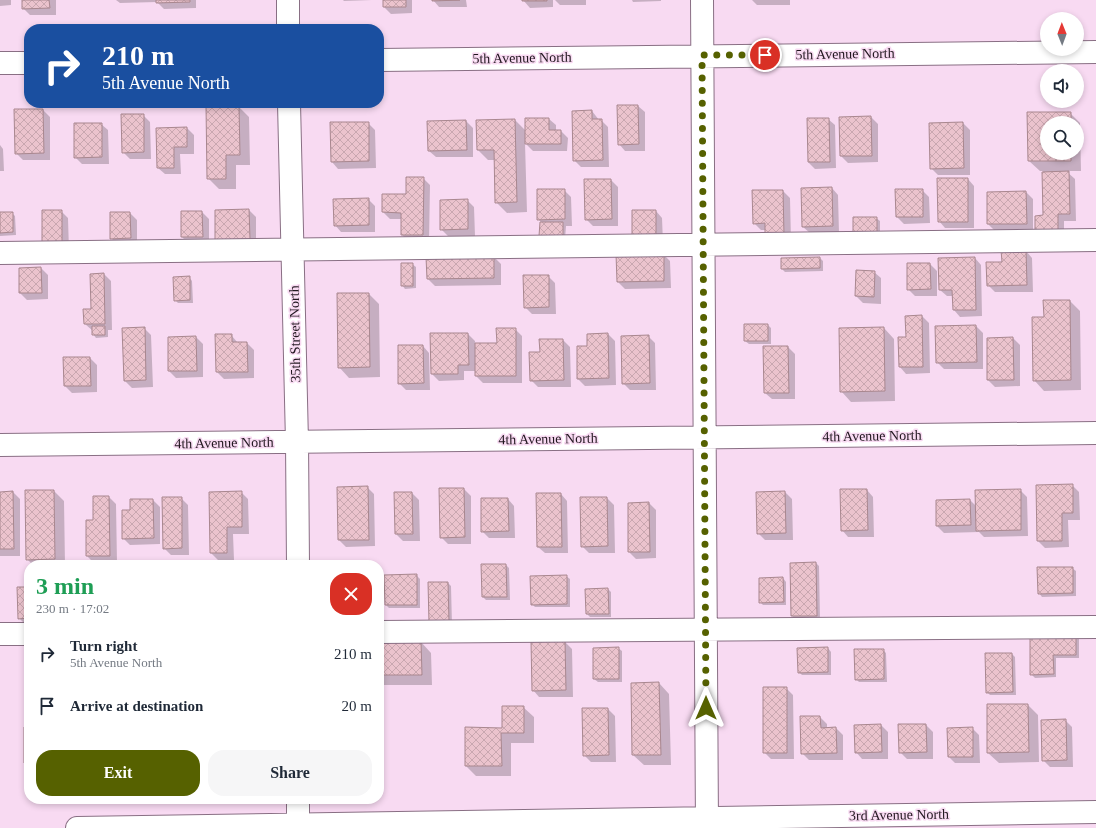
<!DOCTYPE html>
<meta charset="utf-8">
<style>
:root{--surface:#fff;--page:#f6f6f7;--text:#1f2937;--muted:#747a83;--accent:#566100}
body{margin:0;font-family:Georgia,serif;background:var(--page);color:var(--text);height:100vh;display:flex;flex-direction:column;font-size:15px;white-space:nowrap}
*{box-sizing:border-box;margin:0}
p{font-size:13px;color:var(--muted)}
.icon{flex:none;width:22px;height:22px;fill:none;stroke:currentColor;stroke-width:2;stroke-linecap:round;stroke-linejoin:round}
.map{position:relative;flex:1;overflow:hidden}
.sheet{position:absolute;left:24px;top:560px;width:360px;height:244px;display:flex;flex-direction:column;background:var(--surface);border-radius:16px;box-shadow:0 2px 6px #0003}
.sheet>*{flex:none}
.hud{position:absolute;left:24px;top:24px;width:360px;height:84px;border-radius:16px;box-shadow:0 2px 6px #0003;background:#1a4fa0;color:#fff;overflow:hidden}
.needle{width:26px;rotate:359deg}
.tools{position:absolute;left:1040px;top:12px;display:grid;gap:8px}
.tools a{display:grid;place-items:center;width:44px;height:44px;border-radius:50%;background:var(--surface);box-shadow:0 2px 6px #0003;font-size:20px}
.pin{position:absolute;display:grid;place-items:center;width:34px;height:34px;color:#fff;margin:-17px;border:2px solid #fff;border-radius:50%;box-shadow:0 1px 4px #0007}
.me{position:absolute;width:44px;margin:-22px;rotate:0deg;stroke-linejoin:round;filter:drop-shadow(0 0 3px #0008)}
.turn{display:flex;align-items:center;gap:14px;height:84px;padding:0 12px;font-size:18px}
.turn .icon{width:52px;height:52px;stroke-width:2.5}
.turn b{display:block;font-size:28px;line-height:34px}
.round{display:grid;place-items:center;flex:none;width:42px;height:42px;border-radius:16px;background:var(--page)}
.summary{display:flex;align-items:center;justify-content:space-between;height:68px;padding:0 12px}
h1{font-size:24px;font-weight:800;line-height:30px;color:#1e9e55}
.cta{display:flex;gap:8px;margin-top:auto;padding:8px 12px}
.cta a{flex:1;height:46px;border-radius:16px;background:var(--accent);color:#fff;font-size:16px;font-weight:800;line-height:46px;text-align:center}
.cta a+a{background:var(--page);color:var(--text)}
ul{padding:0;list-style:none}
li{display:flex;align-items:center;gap:12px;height:52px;padding:0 12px}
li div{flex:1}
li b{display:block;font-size:15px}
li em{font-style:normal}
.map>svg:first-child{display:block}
</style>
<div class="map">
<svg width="1096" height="828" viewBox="0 0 1096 828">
<defs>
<pattern id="building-cross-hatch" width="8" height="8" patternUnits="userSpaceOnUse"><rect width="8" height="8" fill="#ebc3cd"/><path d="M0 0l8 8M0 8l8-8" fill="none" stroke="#c9a7b0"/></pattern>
</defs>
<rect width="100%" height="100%" fill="#f8daf2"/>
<!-- shadow -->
<path fill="#0003" fill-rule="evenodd" d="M0 0H11V5L0 6Z
M23 0H56V15H30L23 8Z
M116 0H196V8L164 9 157 2 120 3Z
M343 0H372L344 1Z
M384 0H412V13L391 14 384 7Z
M433 0H466L467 7H439Z
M553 0V7L530 8 523 0Z
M555 0H586V5H560Z
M632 0H661V1L633 2Z
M752 0H790V5H757Z
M638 106 645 112V151H625L619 144Z
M239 107 249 117 250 165H236V189H219L208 178Z
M43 110 50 117V160H23L16 153Z
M592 111 599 120H601L608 127 609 167H581L574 160Z
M1028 113H1070L1080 123 1081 171H1066L1075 179 1076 221H1064V239L1044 216 1043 171H1040L1029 161ZM1047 123H1077V153H1047Z
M143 115 150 122 151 159H130L123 152Z
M871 117 878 124V162L848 163 841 156Z
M526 119H549L556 125V131H561L568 138 567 151H533L525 143 527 212 507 213 496 202 495 160H488L478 150 515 120 526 131Z
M828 119 835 125 836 168 815 169 808 162Z
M466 121 473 128V157H436L429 151Z
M368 123 375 130 376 168 338 169 332 162Z
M963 123 970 130V175H938L931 168Z
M101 124 108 130 109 164H82L75 157Z
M187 128 194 135V154H180L181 174H165L158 168Z
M0 145 3 149 4 171H0Z
M423 178 430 185 429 242H409L402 235V219H390L383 212 407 195Z
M968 179 974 186V228H945L939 221Z
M611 180 618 187V226H593L586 219Z
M832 188 838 195 839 233H810L803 227Z
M564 190 571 197 572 226H566L565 239 540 236 541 222 538 219Z
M922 190 929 197 930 223 904 224 897 217Z
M753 191H783L790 198 791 241 766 230H761L754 223Z
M1026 192 1033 199V230L995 231 988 224V193Z
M368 199 375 206V232H341L335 225Z
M467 200 474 207 475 236H448L441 229Z
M249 210 256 217V246L216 240Z
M61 211 68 218 69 251H50Z
M656 211 662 218 663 243H640Z
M182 212H202L209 219V244H189L182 237Z
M0 213H12L15 216 16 235 0 236Z
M130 213 137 220V245H118L111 238Z
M876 218 880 221V236L857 237Z
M1026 251 1032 258 1033 292H995L988 285 1003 263Z
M663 254 670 261 671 288 625 289 618 282Z
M494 257 501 264V285L435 286 428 279 427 258Z
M820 258 823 261V271L785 272 782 269Z
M975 258 981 265 982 316 960 317 954 310 953 296H947L940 290Z
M412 264 416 267V288L405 289 402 285Z
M930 264 937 271V296H915L908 289Z
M41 268 48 275V299L27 300 20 293Z
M874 272 881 278V304L863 303 856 296Z
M104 274 111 281 112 330H108V337L96 338 93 334V331L85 324 92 310Z
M548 276 555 283 556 314H532L525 307Z
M189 277 192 281 193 303H178L175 300Z
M369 294 379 304 380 377 349 378 339 367Z
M1070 301 1080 311 1081 390 1044 391 1034 380 1045 318Z
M922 316 929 323 930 373 906 374 900 367 907 338Z
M768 325 771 328V344H749L745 341Z
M976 326 983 333V369H944L937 362Z
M144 328 151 335 153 387 132 388 125 381Z
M884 328 894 339 895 401 851 402 841 391Z
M515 329 522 336V383H483L476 376V371H464V380L439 381 432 374 468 334 475 341V344H498Z
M608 334 615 341 616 385 585 386 578 379 588 347Z
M231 335 238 343H247L254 350V378L224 379 217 372Z
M648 336 655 343 656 390H630L623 383Z
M196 337 203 344V377L176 378 169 371Z
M1013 338 1020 345V386L995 387 988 380Z
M563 340 570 347 571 387H538L531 380Z
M423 346 429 353 430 390H406L399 383Z
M788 347 795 354V399H772L765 393Z
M90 358 97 365V392L72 393 65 386Z
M1072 485 1079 492 1080 520H1068L1069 547 1045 548 1038 541Z
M367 487 374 494 375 546 346 547 339 540Z
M464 489 471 496V544H448L441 537Z
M867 490 873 497 874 537H848L842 530Z
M1020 490 1027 497 1028 536 984 537 979 532 944 533 937 526V501L970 500 977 507Z
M54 491 64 501 65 565H33L27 559Z
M13 492 20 499V556H0V493Z
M241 492 248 499 249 534H233L234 560H218L211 553Z
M785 492 792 499 793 540H765L758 533Z
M395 493H412L419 500 420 541H403L396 534Z
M561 494 567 501 568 553H545L538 547Z
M109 497 116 504 117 562 94 563 87 556 94 521Z
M181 498 188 505 189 555H171L164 548Z
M607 498 614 505 615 553H589L582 546Z
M508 499 514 506 515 538H489L482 531Z
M153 500 160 507V544L130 545 123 538 131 510Z
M649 503 656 510V558L636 559 629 552Z
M816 563 819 566 820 619H795L792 616Z
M482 565H506L509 568 510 600H486L483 597Z
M1072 568 1076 571V596L1042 597 1039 593Z
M416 575 420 579V608H389L386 605Z
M566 576 570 579V607H535L532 604Z
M783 578 786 582V605H763L760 602Z
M448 583 451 586 452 625H433Z
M29 588V625H26L19 618Z
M608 589 611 592V617H590L587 614Z
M1031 636H1075L1079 639V658H1056V677L1035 678 1031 674Z
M421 642 431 653 432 685H379V643Z
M565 642 572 649 573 697H539L533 690Z
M618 648 622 651V682H598L594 679Z
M828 648 831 652V675H802L799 672Z
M883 650 886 653 887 682H859L856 679Z
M1012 654 1015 657 1016 695H990L987 692Z
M659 683 669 694 671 765H644L633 755Z
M786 688 793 695 794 759H771L764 752Z
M1028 705 1038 715 1039 762 999 763 988 753Z
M523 707 534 717V743H511V776H476L466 766Z
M608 709 615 716 616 762H591L584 755Z
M820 717 827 724V728H836L843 735V760H809L802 753Z
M1065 720 1072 727 1073 767H1050L1043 760Z
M881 725 888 732V759H862L856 752Z
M926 725 933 732V759H907L900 752Z
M972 728 979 735 980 763H955L949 757Z"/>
<!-- building -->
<path fill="url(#building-cross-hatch)" stroke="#a9878f" d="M22 0H49L50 8 22 9Z
M156 0H190V2L156 3Z
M383 0H406V7H383Z
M432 0H460L432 1Z
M522 0H547V1H522Z
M617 105H638L639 144 618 145Z
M206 106H239L240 155H226V179H207Z
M14 109H43L44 153 15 154Z
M592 110V119H602L603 160 573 161 572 111Z
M1027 112H1071V123H1047V153H1071V161H1028Z
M121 114H144V152L122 153Z
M871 116 872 156H840L839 117Z
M525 118H549V130H561V144H525Z
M807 118H829L830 162H808Z
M515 119 517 202 495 203 494 150H477L476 120Z
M466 120 467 150 428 151 427 121Z
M330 122H369V161L331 162Z
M963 122 964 168 930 169 929 123Z
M74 123H102V157L74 158Z
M187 127V147H174V168H157L156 128Z
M1069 171 1070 214H1058V233H1035V216L1043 215 1042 172Z
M406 177H424L423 235H401V213L382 212V194H406Z
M937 178H968V222H938Z
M584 179H611L612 219 585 220Z
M832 187 833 226 802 227 801 188Z
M537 189H565V219L537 220Z
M895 189H923V217H896Z
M752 190H783L784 235H765V223L753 224Z
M1026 191 1027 224H987V192Z
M369 198V225L334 226 333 199Z
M468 199V229L440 230V200Z
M249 209 250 239 215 240V210Z
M42 210H62V244H42Z
M632 210H656V236L632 237Z
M181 211H202L203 237H181Z
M0 212H13V232L0 233Z
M110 212H130L131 238 110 239Z
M853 217H877V233L853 234Z
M540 222H563V236H539Z
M1001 250H1026L1027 285 987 286 986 262H1002Z
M664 253V281L617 282 616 254Z
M494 256V278L427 279 426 257Z
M820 257V268L781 269V258Z
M975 257 976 310H953L952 290H939L938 258Z
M401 263H413V286H401Z
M907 263H930L931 289 907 290Z
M41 267 42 293H19V268Z
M856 270 875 271 874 297 855 296Z
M104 273 105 324H84L83 309H91L90 274Z
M523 275H549V307L524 308Z
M190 276V300L174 301 173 277Z
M337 293H369L370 367 338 368Z
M1043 300H1070L1071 380 1033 381 1032 317H1044Z
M922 315 923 367H899L898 337H906L905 316Z
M744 324H768V341H744Z
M976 325 977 362 936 363 935 326Z
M92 326H105V335H92Z
M145 327 146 380 124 381 122 328Z
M884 327 885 391 840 392 839 328Z
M496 328H516V376H475V343H497Z
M430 333H468L469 365H458V374H431Z
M608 333 609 378 577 379V346H587V334Z
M215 334H232V342H247L248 372H216Z
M649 335 650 383 622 384 621 336Z
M196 336 197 371H168V337Z
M1013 337 1014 380H987V338Z
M539 339H563L564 380 530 381 529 352H540Z
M398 345H423L424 383 398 384Z
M763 346H788L789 393H764Z
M63 357H90L91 386H64Z
M1073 484V513H1062V541H1037L1036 485Z
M368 486 369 540H338L337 487Z
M439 488H464L465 537 440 538Z
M840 489H867L868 530 841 531Z
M1021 489V530L976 531 975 490Z
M25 490H54L55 559 26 560Z
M13 491 14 549H0V492Z
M242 491V527H227V553H210L209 492Z
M785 491 786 533 757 534 756 492Z
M394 492H412L413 534H395Z
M536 493H561L562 547H537Z
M93 496H109L110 556H86V520H93Z
M162 497H182V548L163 549Z
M580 497H607L608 546 581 547Z
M481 498H508L509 531 481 532Z
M130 499H153L154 538 122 539V510H130Z
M970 499 971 525 936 526V500Z
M649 502 650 552H628V503Z
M816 562 817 616H791L790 563Z
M481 564H506L507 597H482Z
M1037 567H1073V593L1038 594Z
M417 574V605H385L384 575Z
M567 575V604L531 605 530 576Z
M783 577 784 602 759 603V578Z
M428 582H448L449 622 429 623Z
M17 587H29V618L18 619Z
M608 588 609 614H586L585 589Z
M1030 635H1076V655H1053L1054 674 1030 675Z
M421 641 422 675H379V642Z
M565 641 566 690 532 691 531 642Z
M619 647V679H593V648Z
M828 647V672L798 673 797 648Z
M854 649H884V679L855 680Z
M985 653H1012L1013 692 986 693Z
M659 682 661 755H632L631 683Z
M763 687H787V753H763Z
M987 704H1028L1029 752 987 753Z
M502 706H524V733H501L502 766H465V727L502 728Z
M582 708H608L609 755 583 756Z
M800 716H820L821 728 836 727 837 753 801 754Z
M1066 719 1067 760 1042 761 1041 720Z
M881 724 882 752 855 753 854 725Z
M898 724H926L927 752 899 753Z
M24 727H29V763H24Z
M973 727V757H948L947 728Z"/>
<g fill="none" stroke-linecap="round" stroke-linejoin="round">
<!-- minor casing -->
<g stroke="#896f84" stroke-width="24">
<path id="minor" d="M288 0V29
M702 0 707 828
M379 60 1096 52
M0 63H29
M289 103 297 442 298 565
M0 253 1096 240
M0 445 1096 433
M379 632 1096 627
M0 634H29
M298 799V828
M77 828 1096 812"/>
</g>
<!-- minor -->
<use href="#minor" stroke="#fff" stroke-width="22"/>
</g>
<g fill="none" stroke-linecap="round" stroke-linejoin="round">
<!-- route -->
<path stroke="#566100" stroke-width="7" stroke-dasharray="0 12.6" d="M706 708 702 55H765"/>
</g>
<g text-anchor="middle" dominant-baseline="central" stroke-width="3" stroke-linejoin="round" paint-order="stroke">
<!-- street labels -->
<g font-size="14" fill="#21171f" stroke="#f8daf2">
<text transform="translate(845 54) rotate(-1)">5th Avenue North</text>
<text transform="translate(522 58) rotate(-1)">5th Avenue North</text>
<text transform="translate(295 334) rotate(-91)">35th Street North</text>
<text transform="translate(872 436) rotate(-1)">4th Avenue North</text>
<text transform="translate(548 439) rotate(-1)">4th Avenue North</text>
<text transform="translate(224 443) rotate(-1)">4th Avenue North</text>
<text transform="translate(899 815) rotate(-1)">3rd Avenue North</text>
</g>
</g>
</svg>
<div class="tools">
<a><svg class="needle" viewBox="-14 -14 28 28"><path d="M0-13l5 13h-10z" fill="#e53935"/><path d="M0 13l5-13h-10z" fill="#747a83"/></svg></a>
<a><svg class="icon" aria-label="sound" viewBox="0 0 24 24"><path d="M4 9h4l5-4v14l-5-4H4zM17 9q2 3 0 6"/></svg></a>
<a><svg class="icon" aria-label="search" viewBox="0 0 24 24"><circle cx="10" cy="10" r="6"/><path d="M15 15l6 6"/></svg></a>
</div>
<div class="pin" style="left:765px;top:55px;background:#d93025"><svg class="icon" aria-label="arrive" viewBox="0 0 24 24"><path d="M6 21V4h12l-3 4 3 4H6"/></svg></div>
<svg class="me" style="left:706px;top:708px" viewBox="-20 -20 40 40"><path d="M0-17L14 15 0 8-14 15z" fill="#566100" stroke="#fff" stroke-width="4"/></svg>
<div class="hud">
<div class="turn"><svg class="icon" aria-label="right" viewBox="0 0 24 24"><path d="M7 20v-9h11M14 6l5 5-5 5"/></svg><div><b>210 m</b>5th Avenue North</div></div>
</div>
<section class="sheet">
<div class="summary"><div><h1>3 min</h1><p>230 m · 17:02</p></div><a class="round" style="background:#d93025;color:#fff"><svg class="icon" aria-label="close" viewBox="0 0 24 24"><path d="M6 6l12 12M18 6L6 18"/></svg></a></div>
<ul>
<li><svg class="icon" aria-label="right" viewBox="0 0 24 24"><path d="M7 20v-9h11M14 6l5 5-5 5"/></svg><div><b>Turn right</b><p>5th Avenue North</p></div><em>210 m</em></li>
<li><svg class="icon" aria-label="arrive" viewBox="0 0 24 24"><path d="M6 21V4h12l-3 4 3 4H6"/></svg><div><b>Arrive at destination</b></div><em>20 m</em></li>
</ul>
<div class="cta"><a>Exit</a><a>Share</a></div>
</section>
</div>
